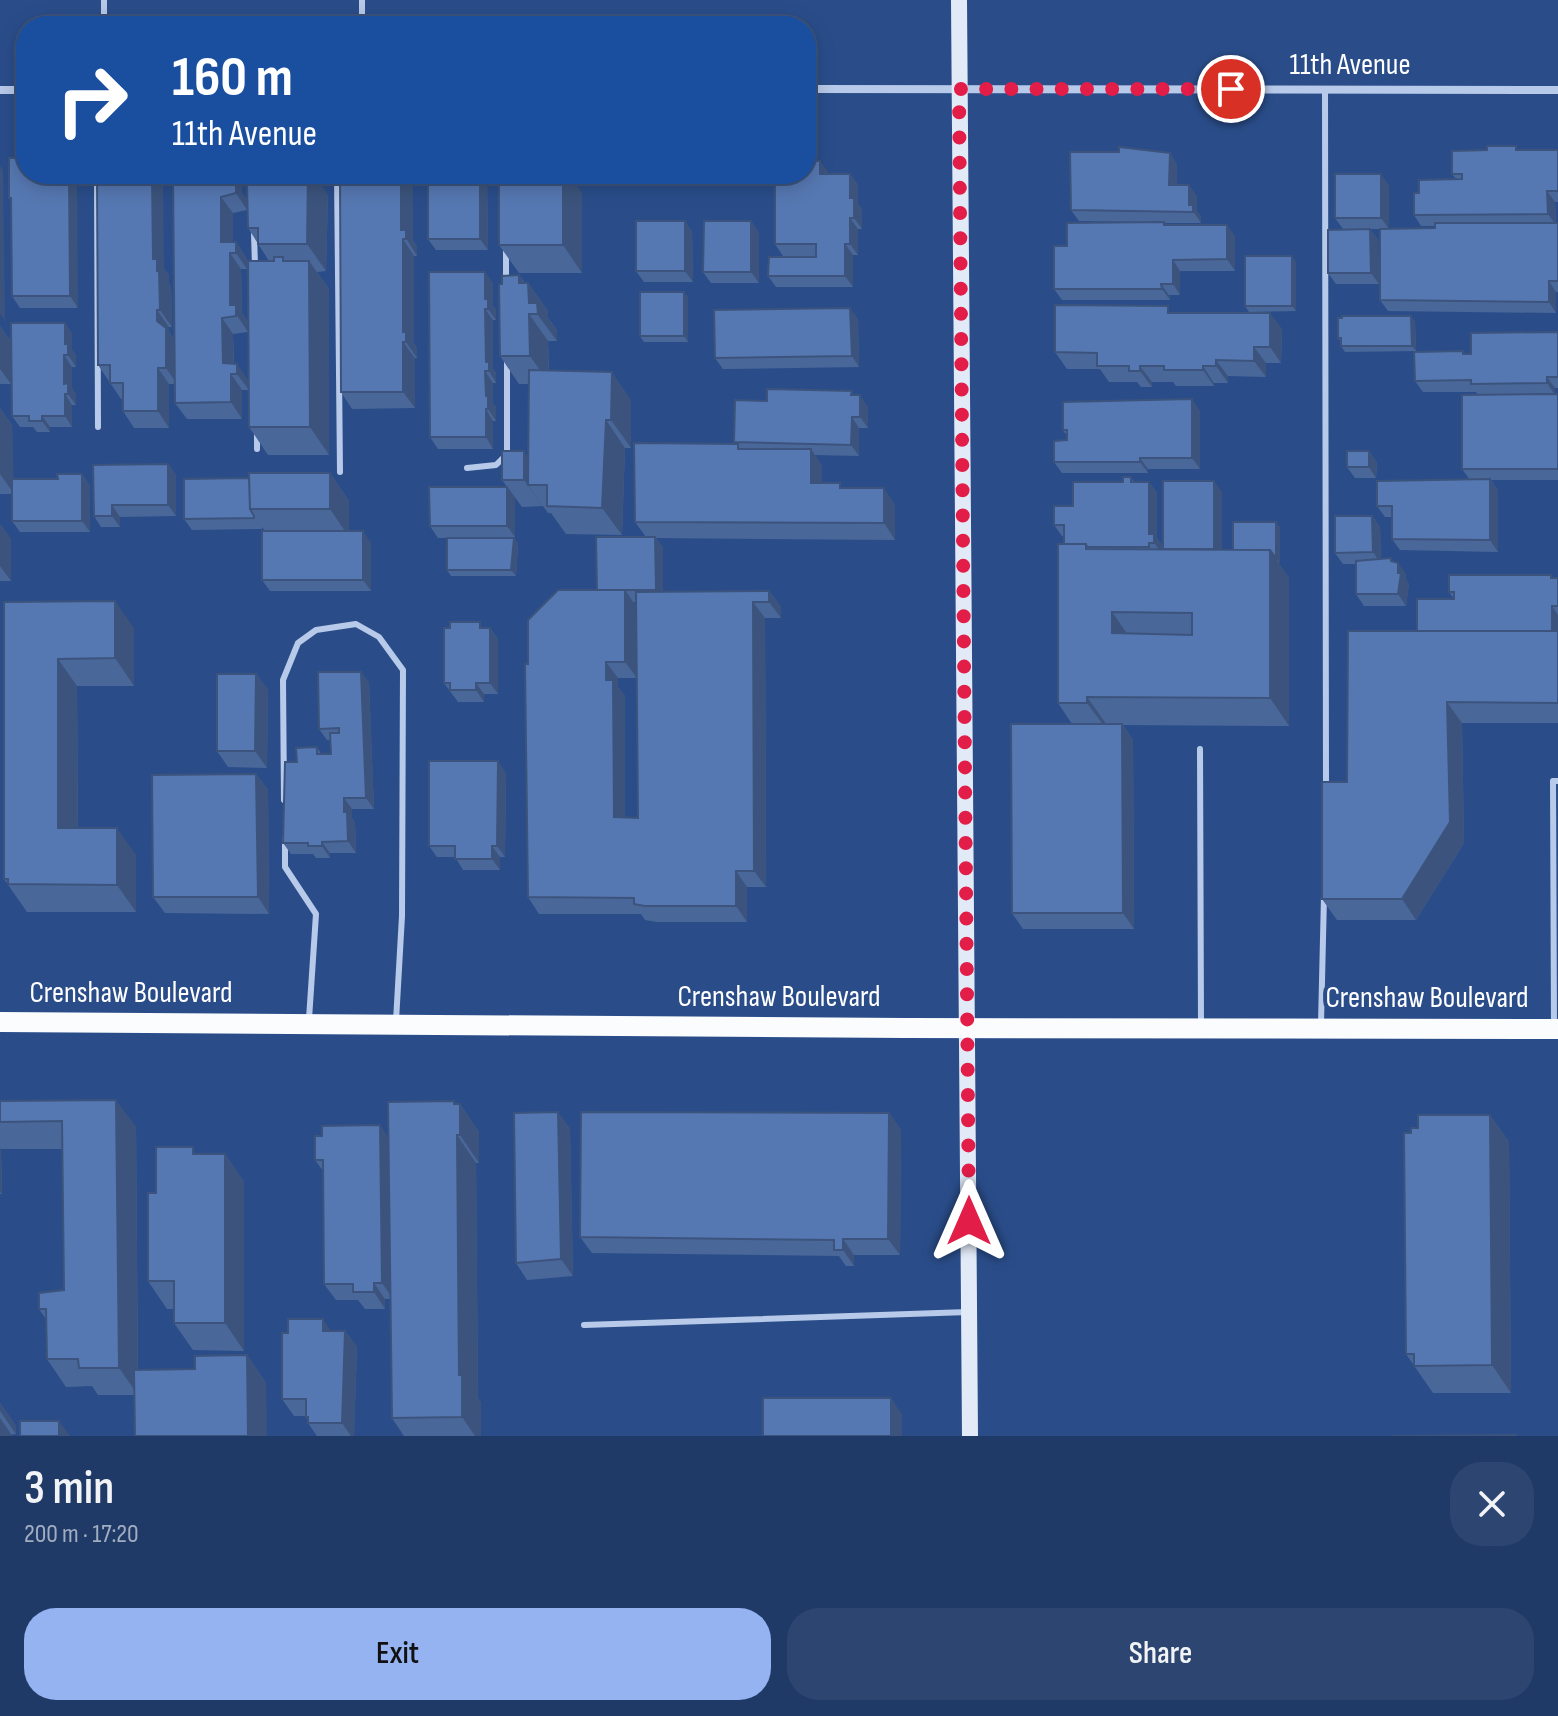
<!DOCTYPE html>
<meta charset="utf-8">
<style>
:root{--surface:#203a68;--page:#2d4571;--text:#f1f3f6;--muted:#a2adc0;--line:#3d547c;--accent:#95b2f1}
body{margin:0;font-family:"Sofia Sans Condensed",sans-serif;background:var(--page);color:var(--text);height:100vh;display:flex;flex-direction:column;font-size:30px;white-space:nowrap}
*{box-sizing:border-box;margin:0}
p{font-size:26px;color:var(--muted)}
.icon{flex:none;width:44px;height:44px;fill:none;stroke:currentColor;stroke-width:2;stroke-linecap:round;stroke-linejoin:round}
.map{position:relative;height:1436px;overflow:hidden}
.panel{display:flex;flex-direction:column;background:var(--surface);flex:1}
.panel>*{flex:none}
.banner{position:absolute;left:16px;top:16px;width:800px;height:168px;border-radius:32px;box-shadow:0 4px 20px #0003,0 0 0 2px var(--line);background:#1a4fa0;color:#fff;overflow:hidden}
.pin{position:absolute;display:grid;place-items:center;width:68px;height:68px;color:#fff;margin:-34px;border:4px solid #fff;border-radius:50%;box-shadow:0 2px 8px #0007}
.me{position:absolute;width:88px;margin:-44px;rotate:0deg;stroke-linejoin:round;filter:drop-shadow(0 0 6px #0008)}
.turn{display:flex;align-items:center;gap:28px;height:168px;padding:0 24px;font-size:36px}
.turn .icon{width:104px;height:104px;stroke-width:2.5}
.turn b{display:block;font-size:56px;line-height:68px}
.round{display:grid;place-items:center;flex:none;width:84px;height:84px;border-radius:32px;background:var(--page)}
.summary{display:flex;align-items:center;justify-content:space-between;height:136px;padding:0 24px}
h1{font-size:48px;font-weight:600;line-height:60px}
.button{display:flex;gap:16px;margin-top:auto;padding:16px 24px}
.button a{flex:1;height:92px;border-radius:32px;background:var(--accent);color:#111;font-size:32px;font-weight:600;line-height:92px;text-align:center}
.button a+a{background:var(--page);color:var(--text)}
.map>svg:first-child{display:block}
</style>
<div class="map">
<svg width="1558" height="1436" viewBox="0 0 1558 1436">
<rect width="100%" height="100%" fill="#2a4d8a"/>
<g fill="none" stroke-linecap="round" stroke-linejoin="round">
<!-- lane -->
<path stroke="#b8cae9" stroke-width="6" d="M104 0V26
M362 26V0
M1325 89 1326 788
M97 174 98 427
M253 174 254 190
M337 174 340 472
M254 233 255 266
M506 250V282
M257 433V449
M467 468 496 465 507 454V362
M1200 749 1201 1024
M284 800 283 680 298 643 316 630 356 624 379 637 403 670 402 916 396 1021
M285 839V867L316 914 309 1019
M1321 1024 1324 896
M1554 1025 1553 781H1558
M584 1325 968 1312"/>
<!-- street -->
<path stroke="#b8cae9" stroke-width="8" d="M806 89 1558 90
M0 90H26"/>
<!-- secondary -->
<path stroke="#e2eaf8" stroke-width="16" d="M959 0 970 1436"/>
<!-- primary -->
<path stroke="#fafcfe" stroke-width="20" d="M0 1022 905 1028 1558 1029"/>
</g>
<!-- wall -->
<path fill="#4a6799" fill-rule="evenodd" d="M1519 150H1558V202H1555L1556 223H1558V292H1556V313L1388 311 1380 300V229H1370L1378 240 1379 284H1336L1328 273 1343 229 1335 218 1389 185V229L1435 228V226H1421L1414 215 1457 180 1452 174Z
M1170 153 1177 165V185L1197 196V211L1201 217V223H1165L1166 225 1235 236V271H1180V295H1169L1170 300H1062L1054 289 1067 246 1146 222 1079 221 1071 210Z
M9 158 78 308H20L12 296 11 201 9 198Z
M820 161 828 174H850L858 185V204L862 210V229H858V255H853V287H776L768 276 816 257V256H783L775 244Z
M173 174H242V193L247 200V210L233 213V242H236L247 259V269H241L242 313 248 322V332L233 334 234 364 249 390H242V419H187L175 403V384H169V428H134L123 411V399H121L98 365 164 269 169 275V284L171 287 172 327H169V332L175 341Z
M413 174V240L417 247V256H414V344L417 348V358H415V408L352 409 341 392Z
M487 174 488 250H436L428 239V185L425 181Z
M648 174H706V181H653Z
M582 193V273H519L499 245Z
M328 195 326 271 317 272 329 289V455H268L249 427 269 261 248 228Z
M685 221 692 232 693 282H644L636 271Z
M751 221 759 233V283H711L703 272Z
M1296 262V311L1249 312 1245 306Z
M519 275 525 283H528L548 311V318L557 330V341H548L549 371 631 400V448H625L622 535 566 534 551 513H548L543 506 522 507 502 480 528 458 529 384H519L500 356 502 284Z
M493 283V306L496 310V320H493V369L496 373V383H493V404L496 407V421H493V449H438L430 437Z
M688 297V342H644L640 336Z
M1172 313 1282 329 1281 363H1266V377L1228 376V383H1214V386H1176L1173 382H1152V387H1141L1137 382H1109L1100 369H1067L1055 352Z
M1411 316 1415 322 1416 351 1345 352 1341 346V342L1338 338Z
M858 319 859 367 723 369 715 358Z
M65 323 72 334V350L76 355V367H72V388L76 395V405H72V427H50V432H37L33 427H20L12 416Z
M0 326 11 341V384H0Z
M1558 332V388H1555V394H1558V480H1491L1498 491V552L1400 550 1392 539V517H1385L1377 506 1470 480 1462 469 1478 395 1476 392H1423L1415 381 1463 351 1465 354H1471Z
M854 395 868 407V428H859V456L815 455 822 466V483L895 505V540L656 538 663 548V592L769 591 781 607V618H765L766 887H747V922H657L645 920 641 914H539L528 897V664L646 537 635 522 735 444 734 442 767 401ZM633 602H636L638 818H625V696L618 687V678H637L636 606Z
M0 408 12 425 13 479H58L82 474 90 486V532H20L12 521V494H0Z
M1200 411V469H1148V473H1062L1054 462 1067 440V436L1063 430Z
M1369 451 1377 463 1376 478H1355L1347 467Z
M168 464 176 475V516L120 517V527H101L94 516Z
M330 473 349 501V531L371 543V591H270L262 580 265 531 262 527V529L192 530 184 519 249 478Z
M1131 477 1134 482H1149L1157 493V538L1162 545V550L1222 492V550H1233L1280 527 1279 564 1289 578V726L1123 725 1133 740 1134 929H1023L1012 913 1072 724 1058 703 1064 544V536H1062L1054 525 1073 506 1123 482Z
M515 498V537L438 538 430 526Z
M1372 516 1380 527 1381 559 1394 561 1406 574V580L1409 584 1406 606H1364L1356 594V564H1343L1335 553Z
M0 524 11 539V581H0Z
M514 538 518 544 516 576H451L447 570Z
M1553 578H1558V723H1462L1464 843 1416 920H1337L1322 899 1347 782 1454 599 1449 592Z
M4 602 134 628V686H77L78 828 136 855V912H27L4 879Z
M484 628H490L498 639V694H484V702H458L444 683Z
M361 672 369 683 374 809H352V818L355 823 356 853H330V858H316L313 854H291L283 843 297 762 317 747 321 754H331L330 740H327L319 729Z
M256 674 268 690 267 768 228 767 217 751Z
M506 773 505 857H500V870H463L455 857H437L429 846Z
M256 774 268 790 269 914 165 913 153 897Z
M0 1101 136 1127 138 1370 195 1369 247 1355 266 1383 134 1395H98L92 1386 66 1387 47 1359 46 1319 39 1309 64 1290 63 1149H1L2 1194H0Z
M456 1104H460L479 1132V1163H476L478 1398 481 1403V1436H404L392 1418 390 1299H385V1309H365L358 1300H336L324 1284 323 1171 315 1160 322 1136 380 1125 388 1138Z
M889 1113 901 1130 900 1255H854V1266H846L839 1256 592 1253 580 1237Z
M1490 1115 1509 1142 1511 1393H1433L1406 1354 1411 1133 1418 1128Z
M570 1128 573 1276 527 1280 516 1263Z
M198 1154H225L244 1182V1351L193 1350 174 1323V1309H167L148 1281 156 1193Z
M331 1331H345L357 1347 354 1436H317L308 1423 306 1416H294L282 1399Z
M0 1403 16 1426V1434L0 1436Z"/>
<!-- shaded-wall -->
<path fill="#3c547d" d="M1170 153 1177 165V196L1169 185Z
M820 161 828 172V185L820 174Z
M0 166 3 170 5 321 0 314Z
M69 174H77L78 308 70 296Z
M152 174H163L164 269 169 275V284L171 287 172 327 160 310 153 259Z
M231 174H242V193L247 200V210L236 193 231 183Z
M308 174H314L328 195 326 271 307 244Z
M401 174H413V240L417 247V256L401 230Z
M480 174H487L488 250 480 239Z
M563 174H569L582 193V273L563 245Z
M850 174 858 185V204L862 210V229L854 218 850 198Z
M1381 174 1389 185V229L1381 218Z
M1189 185 1197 196V211L1201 217V223L1189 205Z
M1547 191 1555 202 1556 225 1548 214Z
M221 197 233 213V253H230L241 269 242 313 248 322V332L230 305 221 242Z
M850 218 858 229V255L850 244Z
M685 221 692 232 693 282 685 271Z
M751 221 759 233V283L751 272Z
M1227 225 1235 236V271L1227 259Z
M1370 229 1378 240 1379 284 1371 273Z
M403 239 414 256V344L417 348V358L406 342 403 332Z
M236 242 247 259V269L236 253Z
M845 244 853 255V287L845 276Z
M1292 256 1296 262V311L1292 306Z
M1173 260 1180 271V295L1173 284Z
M309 261 329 289V455L310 427Z
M485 272 493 283V306L496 310V320L488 309 485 299Z
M519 275 528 289V283L548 311V318L557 330V341L529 303 519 283Z
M1549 281 1556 292V313L1549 302Z
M1161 284 1169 295 1170 300 1162 289Z
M684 292 688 297V342L684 336Z
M850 308 858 319 859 367 852 356Z
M485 309 493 320V369L496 373V383L489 371 486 362Z
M157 310 169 327V332L177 344V384L166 368 157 321Z
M1270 313 1282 329 1281 363 1270 347Z
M529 314 548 341 549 383 530 356Z
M1411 316 1415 322 1416 351 1412 346Z
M222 318 233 334 234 374H231L242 390V419L231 402 223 363Z
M65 323 72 334V350L76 355V367L68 355 65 344Z
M0 326 11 341V384L0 369Z
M403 342 415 358V408L403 392Z
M1254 347 1266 363V377L1254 361Z
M64 355 72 367V388L76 395V405L68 394 64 384Z
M1216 360 1228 376V383L1216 366Z
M237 364 249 381V390L237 374Z
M1140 366 1152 382V387L1140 371Z
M1203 366 1214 383V386L1203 370Z
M158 368 169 384V428L158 411Z
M485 371 493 383V404L496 407V421L488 409 486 396Z
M612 372 631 400V448L611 420Z
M1547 377 1555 388V395L1547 383Z
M65 394 72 405V427L65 416Z
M860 395 868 407V428L860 417Z
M1192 399 1200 411V469L1192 458Z
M0 408 12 425 14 494 0 474Z
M486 409 493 421V449L486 437Z
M42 416 50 427V432L42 421Z
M852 417 859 428V456L851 445Z
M606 420 625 448 622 535 602 508Z
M811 449 822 466V499L811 483Z
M524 451 543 478 528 485 543 507 524 480Z
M1369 451 1377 463 1376 478 1369 467Z
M1140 458 1148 469V473L1140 462Z
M168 464 176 475V516L168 505Z
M330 473 349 501V537L330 509Z
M82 474 90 486V532L82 521Z
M1490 479 1498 491V552L1490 540Z
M1214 481 1222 492V560L1214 549Z
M1149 482 1157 493V538L1162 545V555L1149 534Z
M507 487 515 498V537L507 526Z
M884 488 895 505V540L884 523Z
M112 505 120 517V527L112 516Z
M1372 516 1380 527 1381 564 1373 552Z
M1276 522 1280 527V564L1276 558Z
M0 524 11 539V581L0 566Z
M363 531 371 543V591L363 580Z
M655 537 663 548V602L656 590Z
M514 538 518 544 516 576 511 570Z
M1270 550 1289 578V726L1270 698Z
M1391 558 1398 568V563L1406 574V580L1409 584 1406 606 1398 594Z
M625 590 636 606 637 678 625 662Z
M769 591 781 607V618L769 602Z
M115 601 134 628V686L115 658Z
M753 602 765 618 766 887 754 871Z
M1552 606 1558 615V643L1552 634Z
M1112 612 1131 639 1112 633Z
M490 628 498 639V694L490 683Z
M58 659 77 686 78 856 58 828Z
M606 662 618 678V687L625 696V834L614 817Z
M361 672 369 683 374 809 366 798Z
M256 674 268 690 267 768 255 751Z
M476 683 484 694V702L476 690Z
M1087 697 1107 725V730L1087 703Z
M1447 702 1462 723 1464 843 1416 920 1402 899Z
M1122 724 1133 740 1134 929 1123 913Z
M498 761 506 773 505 857 497 846Z
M256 774 268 790 269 914 258 897Z
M344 798 352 809V818L355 823 356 853 348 841 344 812Z
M117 828 136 855V912L117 885Z
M322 842 330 853V858L322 846Z
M492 846 500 857V870L492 859Z
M736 871 747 887V922L736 906Z
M116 1100 136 1127 138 1395 119 1368Z
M454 1101 460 1108V1104L479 1132V1163L460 1135Z
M558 1112 570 1128 573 1276 561 1259Z
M889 1113 901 1130 900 1255 888 1239Z
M1490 1115 1509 1142 1511 1393 1492 1365Z
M380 1125 391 1142 393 1299 382 1283Z
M457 1135 476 1163 478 1398 481 1403V1436H475L462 1417 459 1375Z
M0 1148 1 1149 2 1194 0 1192Z
M225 1154 244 1182V1351L225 1323Z
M843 1239 854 1255V1266L843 1250Z
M374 1283 385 1299V1309L374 1292Z
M323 1319 334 1336 323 1331Z
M345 1331 357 1347 354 1436H351L342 1423Z
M247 1355 266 1383 267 1436H248Z
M891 1398 902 1414V1436H891Z
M0 1403 16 1426V1434L0 1411Z
M0 1418 11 1434V1436H0Z
M59 1421 70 1436H59Z"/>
<!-- building -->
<path fill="#5678b2" stroke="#3c547d" stroke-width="2" fill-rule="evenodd" d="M1487 146H1516V150H1558V191H1547L1548 214 1414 215V193H1419V180L1462 179V174H1452V151L1487 150Z
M1119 147 1170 153 1169 185H1189V205H1193V212L1071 210 1070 152H1119Z
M9 158H26V174H69L70 296H12L11 198H9Z
M806 161H820V174H850V198H854V218H850V244H845V276H768L769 257H816V244H775V174H806Z
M97 174H152L153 259H157V271H159L160 310H157V321L166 328V368H158V411H123V383H110V365H98Z
M173 174H231V183H236V193L221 197V242H236V253H230V305H236V316L222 318 223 363 237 364V374H231V402L175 403Z
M273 174H308L307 244H258V228H248L247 184H273Z
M340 174H401V230H406V239H403V332H406V342H403V392H341Z
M425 174H480V239H428V181H425Z
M499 174H563V245H499Z
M1335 174H1381V218H1335Z
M636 221H685V271H636Z
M704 221H751V272H703Z
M1164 222V225H1227V259L1173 260V284H1161L1162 289H1054V246H1067V223Z
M1435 223H1558V281H1549V302L1380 300V229L1435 228Z
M1370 229 1371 273H1328V230Z
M1245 256H1292V306H1245Z
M274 257H283V261H309L310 427H249L248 261H274Z
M429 272H485V299H488V309H485L486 362H489V371H485L486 396H488V409H486V437H430Z
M519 275V283H528L529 303H537L538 314H529L530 356H500L499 284H502V276Z
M640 292H684V336H640Z
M1055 305 1168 306V313H1270V347H1254V361L1216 360V366H1203V370H1164V366H1140V371H1129V366H1097V353L1055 352Z
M850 308 852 356 715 358 714 310Z
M1342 316H1411L1412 346H1341V338H1338V318H1342Z
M11 323H65V344H68V355H64V384L68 383V394H65V416H42V421H29V416H12Z
M1558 332V377H1547V383L1471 384V380L1415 381 1414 352 1463 351V354H1471V333Z
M529 370 612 372 611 420H606L602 508 547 506V485H528Z
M767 389 852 391 851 395H860V417H852L851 445 734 442 735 400 767 401Z
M1558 394V469H1462V395Z
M1192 399V458H1140V462H1054V441L1067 440V430H1063V402Z
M634 443 738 444V449H811V483H840V488H884V523L635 522Z
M502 451H524V480H502Z
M1347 451H1369V467H1347Z
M168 464V505H112V516H94L93 465Z
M249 473H330V509H250Z
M57 474H82V521H12V479H58Z
M1123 477H1131V482H1149V534H1154V543H1149V547H1087L1086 544H1064V525H1054V506H1073V482H1123Z
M249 478 250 509 254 516V518L184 519V479Z
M1490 479V540L1392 539V506H1377V481Z
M1163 481H1214V549H1163Z
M429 487H507V526H430Z
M1335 516H1372L1373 552 1335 553Z
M1233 522H1276V558L1270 550H1233Z
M262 531H363V580H262Z
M596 537H655L656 590H597Z
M447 538H514L511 570H447Z
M1058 544H1086V549L1270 550V698L1087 697V703H1058ZM1112 612 1192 613V635L1112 633Z
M1391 558V561L1398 563V573H1401L1398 594H1356V561Z
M1449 575H1551V578H1558V606H1552V631H1417V599H1454V592H1449Z
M558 590H625V662H606V680H613L614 817 638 818 636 592 769 591V602H753L754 871H736V906H645L634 904V898L528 897 525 664H528V620Z
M115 601V658L58 659V828H117V885L8 884V879H4V602Z
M450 622H480V628H490V683H476V690H450V683H444V628H450Z
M1348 631H1558V703L1447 702 1450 822 1402 899H1322V782H1347Z
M318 672H361L366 798H344V812H347L348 841 322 842V846H308V843H283L285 762H297L296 748 317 747V754H331L330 733H339V728L319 729Z
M217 674H256L255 751H217Z
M1011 724H1122L1123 913H1012Z
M429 761H498L497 846H492V859H455V846H429Z
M256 774 258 897H153L152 775Z
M116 1100 119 1368H79L78 1359H47L46 1309H39V1293L64 1290 62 1121 0 1122V1101Z
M454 1101V1104H460V1135H457L459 1375H462V1417L392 1418 388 1102Z
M558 1112 561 1259 516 1263 514 1113Z
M581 1112 889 1113 888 1239H843V1250H834V1240L580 1237Z
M1418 1115H1490L1492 1365 1414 1366V1354H1406L1404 1133H1411V1128H1418Z
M380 1125 382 1283H374V1292H353V1284H324L323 1160H315V1136H322V1126Z
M156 1147H193V1154H225V1323H174V1281H148V1193H156Z
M288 1319H323V1331H345L342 1423H308V1417H306V1399H282V1333H288Z
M247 1355 248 1436H135L134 1370 195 1369V1356Z
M763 1398H891V1436H763Z
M20 1421H59V1436H20Z
M1516 1435V1436H1391Z"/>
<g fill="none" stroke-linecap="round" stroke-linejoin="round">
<!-- route -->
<path stroke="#e11d48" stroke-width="14" stroke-dasharray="0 25.2" d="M969 1221 959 89H1231"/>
</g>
<g text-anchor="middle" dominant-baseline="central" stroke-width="8" stroke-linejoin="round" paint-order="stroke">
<!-- street labels -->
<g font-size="30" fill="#fff" stroke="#2a4d8a">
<text x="1350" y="65">11th Avenue</text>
<text x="131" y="993">Crenshaw Boulevard</text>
<text x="779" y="997">Crenshaw Boulevard</text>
<text x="1427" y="998">Crenshaw Boulevard</text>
</g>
</g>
</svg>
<div class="pin" style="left:1231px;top:89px;background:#d93025"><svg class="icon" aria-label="arrive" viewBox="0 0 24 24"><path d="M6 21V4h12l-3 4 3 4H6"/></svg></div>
<svg class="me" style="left:969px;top:1221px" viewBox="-20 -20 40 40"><path d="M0-17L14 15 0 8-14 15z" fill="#e11d48" stroke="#fff" stroke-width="4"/></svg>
<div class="banner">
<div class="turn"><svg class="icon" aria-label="right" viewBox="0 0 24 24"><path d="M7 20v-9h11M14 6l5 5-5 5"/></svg><div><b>160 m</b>11th Avenue</div></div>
</div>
</div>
<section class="panel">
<div class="summary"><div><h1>3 min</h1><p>200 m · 17:20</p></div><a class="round"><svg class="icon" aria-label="close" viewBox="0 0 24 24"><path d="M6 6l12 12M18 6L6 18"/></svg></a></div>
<div class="button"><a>Exit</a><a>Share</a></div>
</section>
